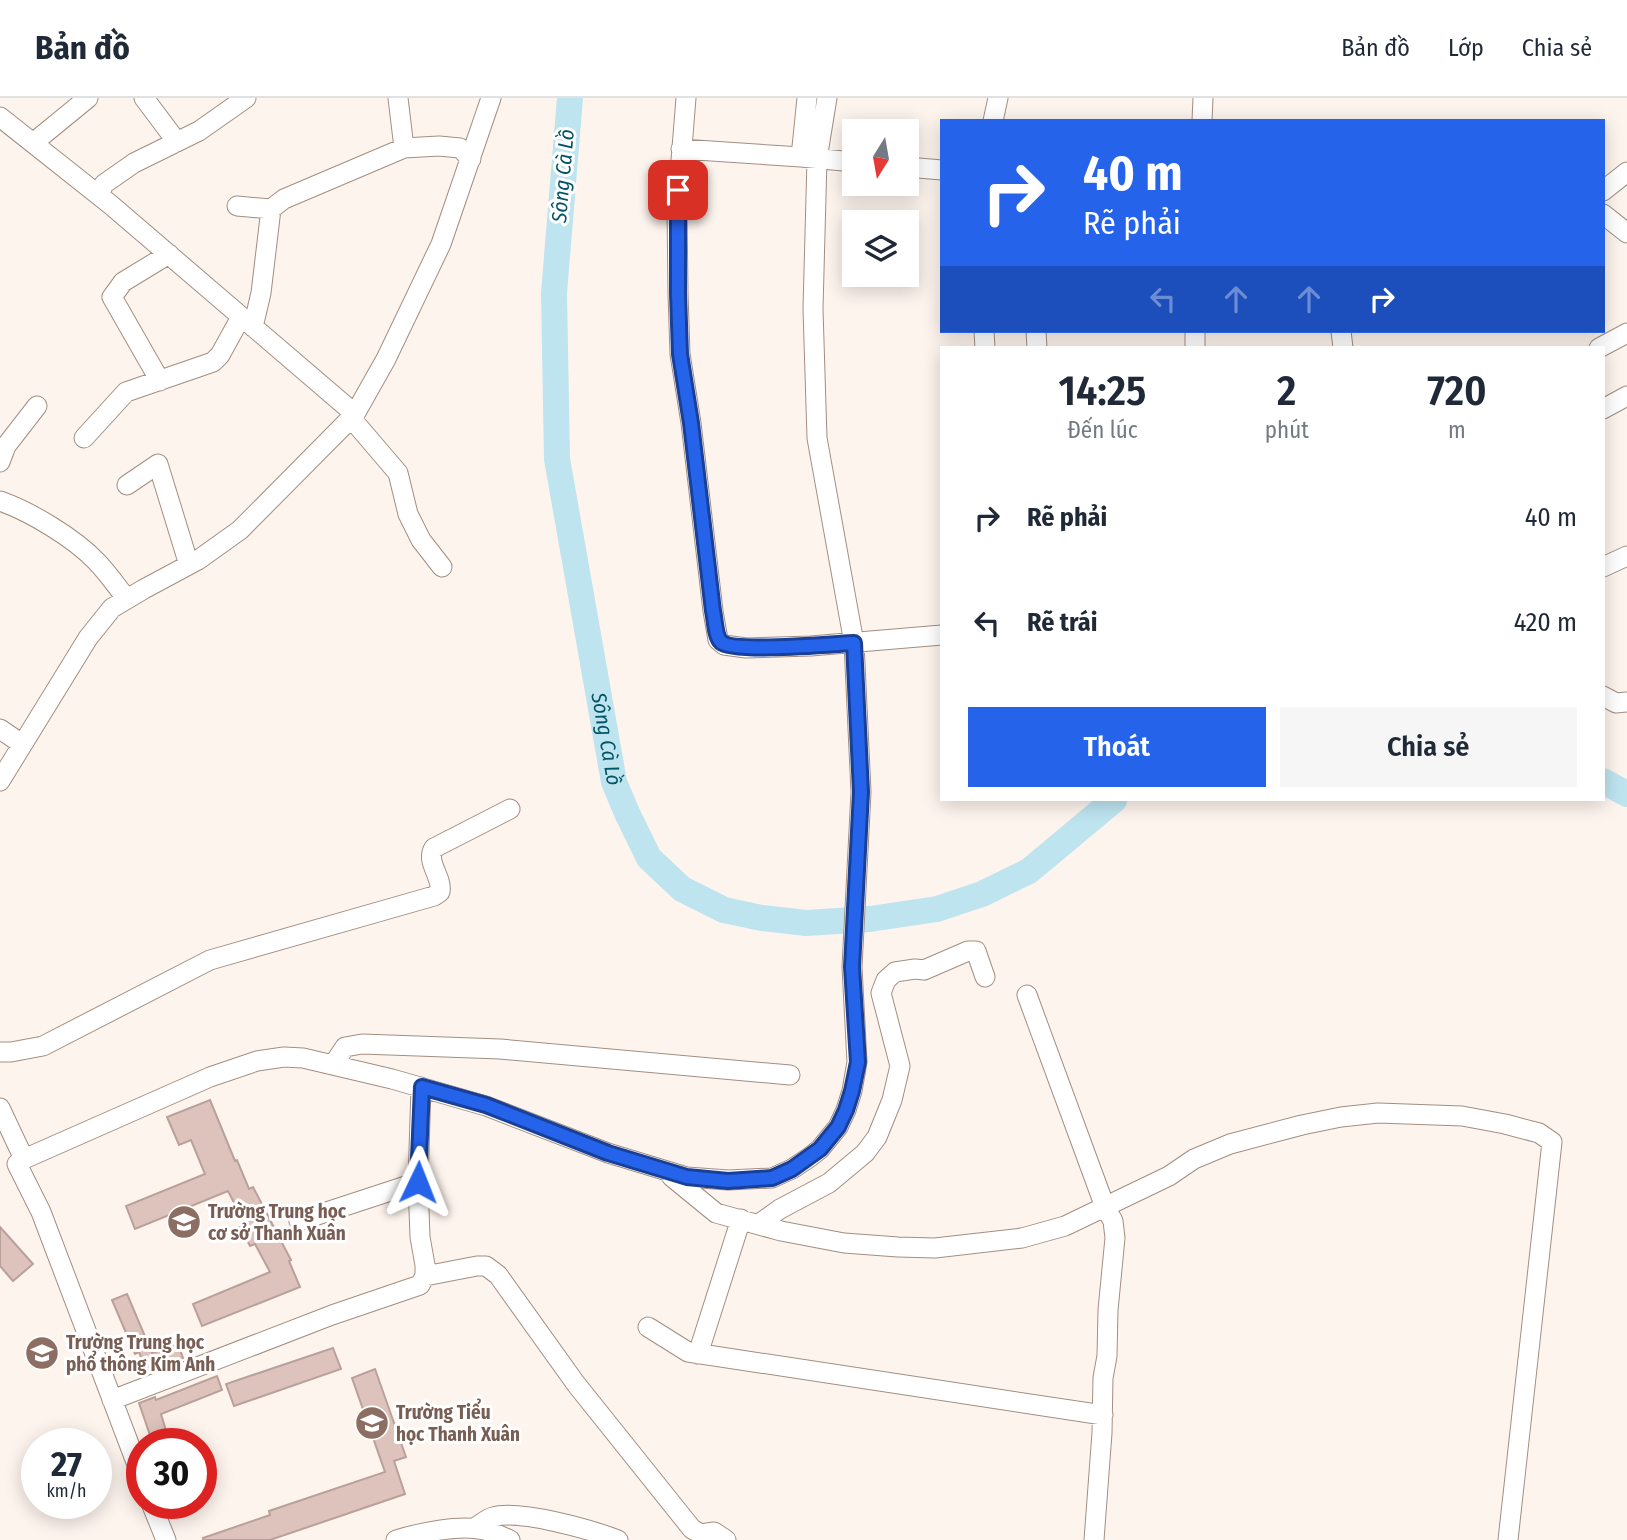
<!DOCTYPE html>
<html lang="vi">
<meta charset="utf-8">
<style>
:root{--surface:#fff;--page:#f6f6f7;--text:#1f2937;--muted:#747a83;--line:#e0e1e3;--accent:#2563eb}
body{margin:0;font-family:"Fira Sans Condensed",sans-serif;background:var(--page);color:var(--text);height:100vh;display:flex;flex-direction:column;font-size:26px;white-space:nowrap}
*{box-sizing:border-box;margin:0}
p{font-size:23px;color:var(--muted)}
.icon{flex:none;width:38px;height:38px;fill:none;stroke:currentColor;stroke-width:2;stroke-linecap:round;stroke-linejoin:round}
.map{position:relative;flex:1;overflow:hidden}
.details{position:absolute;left:940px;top:248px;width:665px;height:455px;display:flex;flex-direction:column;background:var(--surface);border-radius:0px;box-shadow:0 4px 18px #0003}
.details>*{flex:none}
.guide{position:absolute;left:940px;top:21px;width:665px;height:214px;border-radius:0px;box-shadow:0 4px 18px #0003;background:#2563eb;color:#fff;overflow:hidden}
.needle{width:46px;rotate:191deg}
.controls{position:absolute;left:842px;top:21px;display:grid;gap:14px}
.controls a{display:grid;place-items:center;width:77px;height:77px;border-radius:0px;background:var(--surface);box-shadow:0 4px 18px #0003;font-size:35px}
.speed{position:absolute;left:21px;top:1330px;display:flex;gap:14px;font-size:35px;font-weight:700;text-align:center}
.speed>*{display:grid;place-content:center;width:91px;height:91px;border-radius:50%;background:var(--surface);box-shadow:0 4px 18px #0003;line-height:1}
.speed small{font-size:18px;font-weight:400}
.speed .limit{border:10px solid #d22;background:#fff;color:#111}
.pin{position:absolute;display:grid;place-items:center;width:60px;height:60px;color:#fff;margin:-30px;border-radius:14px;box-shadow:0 4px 10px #0006}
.me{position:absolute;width:77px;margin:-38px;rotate:2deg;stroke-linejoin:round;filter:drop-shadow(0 0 5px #0008)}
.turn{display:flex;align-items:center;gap:24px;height:147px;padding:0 28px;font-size:32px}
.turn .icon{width:91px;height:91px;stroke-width:2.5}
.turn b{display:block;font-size:49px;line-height:60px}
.lanes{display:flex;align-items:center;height:66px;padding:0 28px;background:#0003;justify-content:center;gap:35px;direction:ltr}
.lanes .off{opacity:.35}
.eta{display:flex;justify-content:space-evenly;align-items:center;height:119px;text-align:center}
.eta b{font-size:42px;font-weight:600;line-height:49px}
.button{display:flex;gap:14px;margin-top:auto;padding:14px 28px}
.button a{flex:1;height:80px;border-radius:0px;background:var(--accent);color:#fff;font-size:28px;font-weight:600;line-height:80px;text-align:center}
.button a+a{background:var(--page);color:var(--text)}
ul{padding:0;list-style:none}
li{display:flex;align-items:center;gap:21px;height:105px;padding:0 28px}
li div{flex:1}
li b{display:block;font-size:26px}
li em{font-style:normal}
header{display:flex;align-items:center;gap:42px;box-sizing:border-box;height:98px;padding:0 35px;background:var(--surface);border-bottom:2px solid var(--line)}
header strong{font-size:33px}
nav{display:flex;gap:38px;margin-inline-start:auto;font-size:24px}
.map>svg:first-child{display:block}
</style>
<header>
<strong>Bản đồ</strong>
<nav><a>Bản đồ</a><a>Lớp</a><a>Chia sẻ</a></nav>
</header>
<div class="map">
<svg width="1627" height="1442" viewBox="0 0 1627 1442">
<rect width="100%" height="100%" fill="#fef4ee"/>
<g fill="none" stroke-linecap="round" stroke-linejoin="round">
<!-- river -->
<g stroke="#bee4f0" stroke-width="26">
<path id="s1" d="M570 0 554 195 557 361 614 684 627 715 649 760 682 791 724 812 762 820 806 825 870 821 937 811 982 796 1029 773 1114 702"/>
<path d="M1603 683 1627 696"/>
</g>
</g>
<!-- building -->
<path fill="#dec3bc" stroke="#baa09a" stroke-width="2" d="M210 1002 235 1063 237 1062 249 1091 253 1089 291 1162 289 1163 300 1189 202 1228 193 1206 270 1174 255 1146 250 1148 240 1129 245 1126 228 1093 135 1131 126 1108 205 1076 191 1042 179 1047 167 1019Z
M0 1129 33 1166 13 1183 0 1168Z
M127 1196 152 1255 178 1246 183 1260 146 1273 139 1254 135 1256 112 1202Z
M333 1250 341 1271 234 1308 226 1286Z
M375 1271 406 1359 394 1363 405 1396 270 1442H203V1440L270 1417 269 1413 385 1374 352 1280Z
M217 1278 222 1292 161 1316 170 1346H153L139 1305 155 1299 156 1302Z"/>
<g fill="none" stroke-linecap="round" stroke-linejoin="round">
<!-- minor casing -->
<g stroke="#a28e80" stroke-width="21">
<path id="minor" d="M144 0 177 44
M398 0 404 50
M686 0 677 112 678 195 680 256 691 325 713 513 718 542 724 547 746 550 811 548 942 537
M0 19 111 107 355 316
M993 23 998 0
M1202 23 1203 0
M33 45 88 0
M681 51 801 59 854 64
M801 59 807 0
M906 69 942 72
M1603 93 1627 74
M99 97 104 86 134 65 199 33 246 0
M237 108 271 111 284 101 404 50 439 48 460 50 471 61
M1603 116 1627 135
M253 229 261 195 271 111
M984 233 985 250
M1036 233 1037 250
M1195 233V250
M1341 233 1343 250
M1599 250 1627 235
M160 283 112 199 123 184 169 156
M1603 311 1627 298
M351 320 398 375 408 416 421 442 442 469
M84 340 126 294 213 264 220 257 241 219
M0 364 6 348 37 308
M127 387 158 366 189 467
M0 403C31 414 74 440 96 463 108 475 117 489 127 501
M1603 469 1627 458
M1603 598 1616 605 1627 604
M0 631 22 646
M0 683 88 540 112 510 144 491 198 462 240 432 355 316 386 261 441 146 491 0
M1027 897 1105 1109 1113 1123 1115 1140 1108 1212 1107 1258 1103 1280 1102 1335 1094 1442
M0 954H11L43 948 210 862 434 798 440 794C443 779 425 764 434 750L510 711
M333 967 345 949 362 946 500 951 790 977
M0 1010 24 1061 210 979 257 963 284 959 303 960 392 981 486 1008 608 1055 687 1079 728 1082 772 1080 792 1071 810 1059 820 1051 838 1029 846 1012 852 993 857 964 852 869 861 694 854 545 817 340 813 211 817 61 827 0
M24 1061 17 1066 41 1114 142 1380
M669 1074 672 1079 716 1115 781 1133 844 1145 898 1149 935 1150 1022 1140 1065 1128 1169 1078 1194 1061 1230 1046 1302 1027 1341 1019 1378 1015 1462 1018 1505 1026 1539 1035 1552 1044 1508 1442
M299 1123 418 1084
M759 1126 780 1111 829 1085 865 1055 877 1039 892 1002 900 968 881 895 886 882 895 874 915 871 924 872 968 853H976L985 879
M425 1178 477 1168H486L498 1177 576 1286 692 1431 701 1436 714 1434 726 1442
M648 1229 688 1254 1103 1317
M698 1256 741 1121
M112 1302 332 1217 420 1187 425 1178V1167L420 1139 418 1084 421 989
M151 1405 166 1442
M474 1430C480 1427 486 1421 493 1419 519 1411 592 1432 618 1442
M396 1442C419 1435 460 1426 484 1432 493 1434 501 1438 510 1442"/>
</g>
<!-- minor -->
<use href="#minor" stroke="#fff" stroke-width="19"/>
</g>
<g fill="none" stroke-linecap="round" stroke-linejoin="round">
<!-- route casing -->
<g stroke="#184099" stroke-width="18">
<path id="route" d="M418 1084 422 989 486 1007 608 1055 687 1079 728 1083 772 1080 792 1071 820 1051 838 1029 846 1012 852 993 858 964 852 869 861 694 854 545C833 546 733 555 721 544 715 538 715 521 713 513L691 325 680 256 678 195V92"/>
</g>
<!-- route -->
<use href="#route" stroke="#2563eb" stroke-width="12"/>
</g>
<!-- icons -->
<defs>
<g id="school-disc" transform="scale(1.75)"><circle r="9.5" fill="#8d6e63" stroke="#fff"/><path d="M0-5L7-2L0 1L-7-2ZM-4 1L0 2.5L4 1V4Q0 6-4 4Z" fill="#fff"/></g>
</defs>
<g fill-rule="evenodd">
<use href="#school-disc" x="184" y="1124"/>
<use href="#school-disc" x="42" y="1255"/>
<use href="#school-disc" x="372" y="1325"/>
</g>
<g text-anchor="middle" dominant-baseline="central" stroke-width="6" stroke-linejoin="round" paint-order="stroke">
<!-- education labels -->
<g font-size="19" font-weight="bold" fill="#785e54" stroke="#fff" text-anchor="start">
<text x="208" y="1113">Trường Trung học<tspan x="208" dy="22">cơ sở Thanh Xuân</tspan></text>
<text x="66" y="1244">Trường Trung học<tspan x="66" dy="22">phổ thông Kim Anh</tspan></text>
<text x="396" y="1314">Trường Tiểu<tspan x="396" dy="22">học Thanh Xuân</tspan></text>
</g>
<!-- water labels -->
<g font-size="21" font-style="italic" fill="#025466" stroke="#fff">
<text transform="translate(563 78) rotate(-85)">Sông Cà Lồ</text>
<text stroke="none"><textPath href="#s1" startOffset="646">Sông Cà Lồ</textPath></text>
</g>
</g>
</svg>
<div class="controls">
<a><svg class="needle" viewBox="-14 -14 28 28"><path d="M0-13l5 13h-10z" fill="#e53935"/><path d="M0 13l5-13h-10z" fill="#747a83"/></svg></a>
<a><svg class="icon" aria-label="layers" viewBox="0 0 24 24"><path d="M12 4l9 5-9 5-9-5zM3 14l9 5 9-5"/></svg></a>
</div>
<div class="speed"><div>27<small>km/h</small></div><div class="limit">30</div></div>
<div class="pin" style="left:678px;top:92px;background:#d93025"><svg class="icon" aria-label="arrive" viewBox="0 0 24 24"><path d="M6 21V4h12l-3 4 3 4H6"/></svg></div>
<svg class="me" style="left:418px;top:1084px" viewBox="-20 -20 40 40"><path d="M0-17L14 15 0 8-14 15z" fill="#2563eb" stroke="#fff" stroke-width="4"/></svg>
<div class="guide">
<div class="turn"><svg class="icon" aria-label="right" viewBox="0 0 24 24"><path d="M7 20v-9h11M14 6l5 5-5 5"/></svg><div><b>40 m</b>Rẽ phải</div></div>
<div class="lanes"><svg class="icon off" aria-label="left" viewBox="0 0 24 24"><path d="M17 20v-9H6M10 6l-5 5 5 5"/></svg><svg class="icon off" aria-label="ahead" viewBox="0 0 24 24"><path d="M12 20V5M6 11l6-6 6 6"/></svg><svg class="icon off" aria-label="ahead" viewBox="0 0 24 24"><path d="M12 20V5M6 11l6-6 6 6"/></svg><svg class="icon" aria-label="right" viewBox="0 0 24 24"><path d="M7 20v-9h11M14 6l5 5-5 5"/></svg></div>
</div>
<section class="details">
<div class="eta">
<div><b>14:25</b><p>Đến lúc</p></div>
<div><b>2</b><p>phút</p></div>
<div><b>720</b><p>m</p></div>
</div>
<ul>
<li><svg class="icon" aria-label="right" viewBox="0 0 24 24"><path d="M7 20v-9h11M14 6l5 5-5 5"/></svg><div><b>Rẽ phải</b></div><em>40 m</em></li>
<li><svg class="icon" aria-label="left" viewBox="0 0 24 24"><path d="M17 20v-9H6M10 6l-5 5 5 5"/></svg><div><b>Rẽ trái</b></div><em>420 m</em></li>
</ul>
<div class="button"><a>Thoát</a><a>Chia sẻ</a></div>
</section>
</div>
